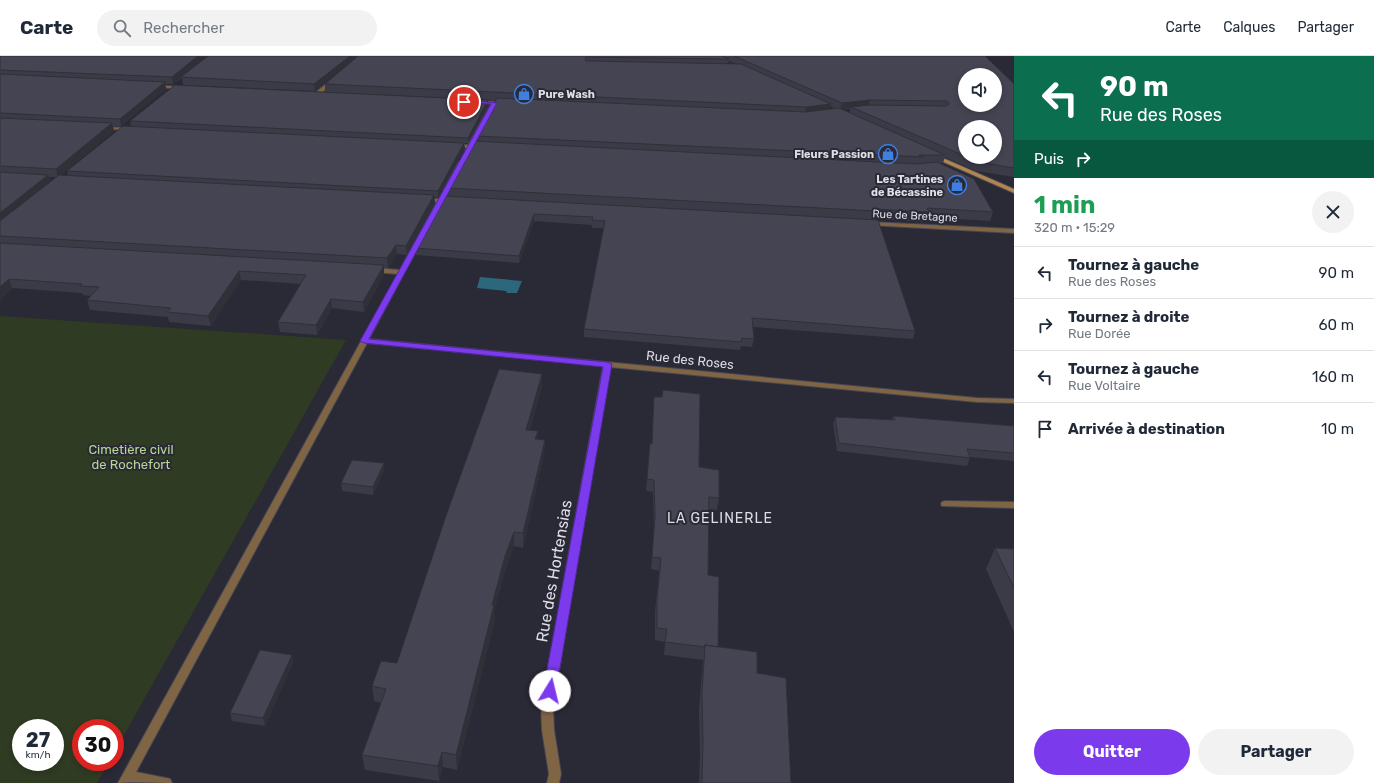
<!DOCTYPE html>
<html lang="fr">
<meta charset="utf-8">
<style>
:root{--surface:#fff;--page:#f2f2f3;--text:#1f2937;--muted:#747a83;--line:#e0e1e3;--accent:#7c3aed}
body{margin:0;font-family:Rubik,sans-serif;background:var(--page);color:var(--text);height:100vh;display:flex;flex-direction:column;font-size:15px;white-space:nowrap}
*{box-sizing:border-box;margin:0}
p{font-size:13px;color:var(--muted)}
.icon{flex:none;width:22px;height:22px;fill:none;stroke:currentColor;stroke-width:2;stroke-linecap:round;stroke-linejoin:round}
.map{position:relative;flex:1;overflow:hidden}
.sheet{display:flex;flex-direction:column;background:var(--surface);width:360px}
.sheet>*{flex:none}
.banner{background:#0b6e4f;color:#fff;overflow:hidden}
.tools{position:absolute;left:958px;top:12px;display:grid;gap:8px}
.tools a{display:grid;place-items:center;width:44px;height:44px;border-radius:50%;background:var(--surface);box-shadow:0 2px 6px #0003;font-size:20px}
.speed{position:absolute;left:12px;top:663px;display:flex;gap:8px;font-size:20px;font-weight:700;text-align:center}
.speed>*{display:grid;place-content:center;width:52px;height:52px;border-radius:50%;background:var(--surface);box-shadow:0 2px 6px #0003;line-height:1}
.speed small{font-size:10px;font-weight:400}
.speed .limit{border:6px solid #d22;background:#fff;color:#111}
.pin{position:absolute;display:grid;place-items:center;width:34px;height:34px;color:#fff;margin:-17px;border:2px solid #fff;border-radius:50%;box-shadow:0 1px 4px #0007}
.me{position:absolute;width:44px;margin:-22px;rotate:9deg;stroke-linejoin:round;filter:drop-shadow(0 0 3px #0008)}
.turn{display:flex;align-items:center;gap:14px;height:84px;padding:0 20px;font-size:18px}
.turn .icon{width:52px;height:52px;stroke-width:2.5}
.turn b{display:block;font-size:28px;line-height:34px}
.then{display:flex;align-items:center;height:38px;padding:0 20px;background:#0003;gap:8px;font-size:15px}
.round{display:grid;place-items:center;flex:none;width:42px;height:42px;border-radius:21px;background:var(--page)}
.summary{display:flex;align-items:center;justify-content:space-between;height:68px;padding:0 20px}
h1{font-size:24px;font-weight:700;line-height:30px;color:#1e9e55}
.button{display:flex;gap:8px;margin-top:auto;padding:8px 20px}
.button a{flex:1;height:46px;border-radius:24px;background:var(--accent);color:#fff;font-size:16px;font-weight:700;line-height:46px;text-align:center}
.button a+a{background:var(--page);color:var(--text)}
ul{padding:0;list-style:none}
li{display:flex;align-items:center;gap:12px;height:52px;padding:0 20px;border-top:1px solid var(--line)}
li div{flex:1}
li b{display:block;font-size:15px}
li em{font-style:normal}
header{display:flex;align-items:center;gap:24px;box-sizing:border-box;height:56px;padding:0 20px;background:var(--surface);border-bottom:1px solid var(--line)}
header strong{font-size:19px}
nav{display:flex;gap:22px;margin-inline-start:auto;font-size:14px}
.search{width:280px;height:36px;background:var(--page);display:flex;align-items:center;gap:10px;box-sizing:border-box;padding:0 14px;border-radius:22px;color:var(--muted);font-size:15px}
main{display:flex;flex:1;min-height:0}
.map>svg:first-child{display:block}
</style>
<header>
<strong>Carte</strong>
<div class="search"><svg class="icon" aria-label="search" viewBox="0 0 24 24"><circle cx="10" cy="10" r="6"/><path d="M15 15l6 6"/></svg>Rechercher</div>
<nav><a>Carte</a><a>Calques</a><a>Partager</a></nav>
</header>
<main>
<div class="map">
<svg width="1014" height="727" viewBox="0 0 1014 727">
<rect width="100%" height="100%" fill="#2a2936"/>
<!-- green -->
<path fill="#303b23" fill-rule="evenodd" d="M0 260 346 284 115 695V672H81V706H109L97 727H0ZM21 672H55V706H21Z"/>
<!-- water -->
<path fill="#2c677c" d="M480 221 522 225 517 237H507L506 235 477 232Z"/>
<g fill="none" stroke-linecap="round" stroke-linejoin="round">
<!-- service casing -->
<g stroke="#474652" stroke-width="2">
<path id="service" d="M945 445 1014 446V452L942 450 941 448 942 446Z"/>
</g>
<!-- pedestrian casing -->
<g stroke="#474652" stroke-width="2">
<path id="pedestrian" d="M331 24 335 25 319 39H315V37Z"/>
</g>
<!-- minor casing -->
<g stroke="#474652" stroke-width="2">
<path id="minor" d="M154 29 182 31 184 32 182 33 156 31H154Z
M476 45 504 46 506 47 504 48H496L473 89 483 90V92H472L468 96 465 94 467 92 452 91V89L454 88 468 89 491 48 478 47 476 46Z
M101 71 131 72 133 73 131 74 103 73H101Z
M461 105 464 107 444 143H451L454 145 451 147 442 146 369 283 977 342 1014 343V347L977 346 610 311 553 650 554 674 561 718 559 727H547L549 718 542 674 541 650 603 310 367 287 136 716 166 722 170 723 172 727 131 726 118 727 398 218 374 216 371 214 374 212 400 214 437 146H424L421 144 424 142 439 143 458 107Z
M870 166 1014 173V177L868 169V167Z"/>
</g>
<!-- secondary casing -->
<g stroke="#474652" stroke-width="2">
<path id="secondary" d="M932 99H936L1014 133V137L932 101Z"/>
</g>
<!-- service -->
<use href="#service" fill="#806545" fill-rule="evenodd"/>
<!-- pedestrian -->
<use href="#pedestrian" fill="#806545" fill-rule="evenodd"/>
<!-- minor -->
<use href="#minor" fill="#806545" fill-rule="evenodd"/>
<!-- secondary -->
<use href="#secondary" fill="#b18550" fill-rule="evenodd"/>
</g>
<!-- wall -->
<path fill="#3b3a47" fill-rule="evenodd" d="M0 0H985L1014 28V121L976 115 945 101 943 107H939L993 156 990 165 928 161 927 166 874 163 915 275 913 283 753 271 754 283 752 291 741 290 740 294 584 281V273L604 172H592V169L534 165 519 207 416 199 415 192 447 141V132L476 85V80L496 44 325 36V28L337 17 315 35 183 29 182 22 173 28H165L166 33 121 70H113L114 75 61 119 68 120 67 115 131 71 130 65 489 49 468 87H464L465 93 438 141H434L435 147 407 199 397 198 388 212H384V219L364 256 332 252 317 279 280 276 278 266 301 228 241 224 211 270 169 266 168 261 90 254 87 244 91 240 83 239 82 237 12 232 0 244ZM729 5 736 8H728ZM830 50 836 53H830ZM850 53V57L843 54ZM965 71 995 101H965ZM49 121H56L51 126Z
M542 318V331L530 374 538 375V383L545 384 544 398 523 492 514 490 505 515 494 555 495 564 457 714 443 711 439 725 365 714 362 699 381 647 374 645 372 630 397 607Z
M654 341 699 411 719 442 717 454 709 453 708 519 718 591 757 617 791 727H699L700 700 699 653 703 604 664 599 665 586 655 584V556L659 515 651 513 654 473 653 436 646 435 650 387 652 388 653 352Z
M893 360 1014 370V405L970 401 967 410 837 395 833 368 835 361 892 364Z
M384 407V415L373 439 342 435 341 427Z
M995 492 1014 493V576L986 513Z
M292 599 293 607 265 670 232 665 230 657Z"/>
<!-- shaded-wall -->
<path fill="#303039" d="M198 0H208L173 28 172 21Z
M350 0H356V3L315 35 314 28Z
M165 26 166 33 121 70 120 63Z
M488 44 489 49 468 87V82Z
M870 44 868 52 851 51 850 53 840 54 842 47Z
M831 48 829 56 805 58 806 51Z
M112 67 114 75 58 121 56 113Z
M464 87 465 93 438 141V135Z
M48 119 51 127 0 168V157Z
M434 139 435 147 407 199 406 190Z
M534 158V165L519 207V200Z
M396 189 397 198 388 212 387 202Z
M384 209V219L364 256 363 246Z
M239 215 241 224 211 270 208 260Z
M9 223 12 232 0 244V231Z
M331 243 332 252 317 279 316 269Z
M542 318V331L526 388V374Z
M538 375V389L535 383Z
M545 384 544 398 523 492V477Z
M384 407V415L373 439V431Z
M514 476V490L505 515 494 555 495 564 457 714 456 699 492 549 505 500Z
M292 599 293 607 265 670 263 662Z
M442 696 443 711 439 725 438 710Z"/>
<!-- building -->
<path fill="#454452" stroke="#303039" fill-rule="evenodd" d="M0 0H198L172 21 0 14Z
M208 0H350L314 28 181 21Z
M358 0H722L729 3 586 1 585 4 586 5 741 8 831 48 806 51 325 28Z
M734 0H985L1014 28V112L979 106 967 101H995V71H965V100L851 51 870 49 946 50 949 48 947 45 870 44 842 47ZM965 19H995V49H965Z
M0 18 165 26 120 63 0 57Z
M175 29 488 44 468 82 130 65Z
M497 42 806 56 839 52 945 99H919L924 101 476 80Z
M0 62 112 67 56 113 0 110Z
M123 70 464 87 438 135 67 115Z
M473 85 916 108 937 106 974 123 993 156 927 152 929 156 875 153 876 155 447 132Z
M0 116 48 119 0 157Z
M59 119 434 139 406 190 396 189 387 202 0 180V165Z
M444 140 878 164 915 275 752 262 754 283 742 282 741 286 584 273 605 165 592 164 593 161 534 158 519 200 415 192Z
M0 187 384 209 363 246 331 243 316 269 278 266 306 219 239 215 208 260 167 256 171 252 87 244 99 231 80 230 82 228 9 223 0 231Z
M499 313 542 318 526 374 538 375 535 383 545 384 523 477 514 476 505 500 492 549H494L456 699 442 696 438 710 362 699 386 633 372 630 381 605 397 607 448 454Z
M663 334 700 338 699 411 719 414V442L709 441 708 519 719 521 718 591 705 589V591L665 586 667 573 657 572V544L661 502 652 501 655 460 654 424 647 423 650 387 652 388 654 341H662Z
M893 360 1014 370V397L967 393 970 402 839 387 835 361 895 364Z
M352 404 384 407 373 431 341 427Z
M995 492 1014 493V532Z
M705 589 757 596V617L786 622 791 727H702L703 685 702 638Z
M260 594 292 599 263 662 230 657Z"/>
<!-- route -->
<path fill="#7c3aed" stroke="#51269a" d="M464 44 497 47 369 283 607 306 612 308 556 635 554 638 550 640 545 638 543 635 603 311 364 287 360 285 491 48 462 47Z"/>
<!-- icons -->
<defs>
<g id="shop-ring" transform="scale(1)"><circle r="9.5" fill="#2a2936" stroke="#3f7fe0" stroke-width="1.5"/><path d="M-5-2.5h2.3a2.7 3.5 0 0 1 5.4 0H5L5.5 6h-11ZM-1.5-2.5h3a1.5 2.3 0 0 0-3 0Z" fill="#3f7fe0"/></g>
</defs>
<g fill-rule="evenodd">
<use href="#shop-ring" x="524" y="38"/>
<use href="#shop-ring" x="888" y="98"/>
<use href="#shop-ring" x="957" y="129"/>
</g>
<g text-anchor="middle" dominant-baseline="central" stroke-width="4" stroke-linejoin="round" paint-order="stroke">
<!-- far-poi labels -->
<g font-size="11" font-weight="bold" fill="#dedde6" stroke="#2a2936" text-anchor="end">
<text x="538" y="38" text-anchor="start">Pure Wash</text>
<text x="874" y="98">Fleurs Passion</text>
<text x="943" y="123">Les Tartines<tspan x="943" dy="13">de Bécassine</tspan></text>
</g>
<!-- far-street labels -->
<g font-size="11" fill="#dedde6" stroke="#2a2936">
<text transform="translate(915 160) rotate(3)">Rue de Bretagne</text>
</g>
<!-- street labels -->
<g font-size="13" fill="#dedde6" stroke="#2a2936">
<text transform="translate(690 304) rotate(6)">Rue des Roses</text>
</g>
<!-- park labels -->
<g font-size="13" fill="#b7d791" stroke="#2a2936">
<text x="131" y="393">Cimetière civil<tspan x="131" dy="15">de Rochefort</tspan></text>
</g>
<!-- neighbourhood labels -->
<g font-size="14" letter-spacing="1" fill="#dedde6" stroke="#2a2936">
<text x="720" y="462">LA GELINERLE</text>
</g>
<!-- near-street labels -->
<g font-size="16" fill="#dedde6" stroke="#2a2936">
<text transform="translate(554 515) rotate(-80)">Rue des Hortensias</text>
</g>
</g>
</svg>
<div class="tools">
<a><svg class="icon" aria-label="sound" viewBox="0 0 24 24"><path d="M4 9h4l5-4v14l-5-4H4zM17 9q2 3 0 6"/></svg></a>
<a><svg class="icon" aria-label="search" viewBox="0 0 24 24"><circle cx="10" cy="10" r="6"/><path d="M15 15l6 6"/></svg></a>
</div>
<div class="speed"><div>27<small>km/h</small></div><div class="limit">30</div></div>
<div class="pin" style="left:464px;top:46px;background:#d93025"><svg class="icon" aria-label="arrive" viewBox="0 0 24 24"><path d="M6 21V4h12l-3 4 3 4H6"/></svg></div>
<svg class="me" style="left:550px;top:635px" viewBox="-20 -20 40 40"><circle r="19" fill="#fff"/><path d="M0-13L10 11 0 6-10 11z" fill="#7c3aed"/></svg>
</div>
<section class="sheet">
<div class="banner">
<div class="turn"><svg class="icon" aria-label="left" viewBox="0 0 24 24"><path d="M17 20v-9H6M10 6l-5 5 5 5"/></svg><div><b>90 m</b>Rue des Roses</div></div>
<div class="then">Puis<svg class="icon" aria-label="right" viewBox="0 0 24 24"><path d="M7 20v-9h11M14 6l5 5-5 5"/></svg></div>
</div>
<div class="summary"><div><h1>1 min</h1><p>320 m · 15:29</p></div><a class="round"><svg class="icon" aria-label="close" viewBox="0 0 24 24"><path d="M6 6l12 12M18 6L6 18"/></svg></a></div>
<ul>
<li><svg class="icon" aria-label="left" viewBox="0 0 24 24"><path d="M17 20v-9H6M10 6l-5 5 5 5"/></svg><div><b>Tournez à gauche</b><p>Rue des Roses</p></div><em>90 m</em></li>
<li><svg class="icon" aria-label="right" viewBox="0 0 24 24"><path d="M7 20v-9h11M14 6l5 5-5 5"/></svg><div><b>Tournez à droite</b><p>Rue Dorée</p></div><em>60 m</em></li>
<li><svg class="icon" aria-label="left" viewBox="0 0 24 24"><path d="M17 20v-9H6M10 6l-5 5 5 5"/></svg><div><b>Tournez à gauche</b><p>Rue Voltaire</p></div><em>160 m</em></li>
<li><svg class="icon" aria-label="arrive" viewBox="0 0 24 24"><path d="M6 21V4h12l-3 4 3 4H6"/></svg><div><b>Arrivée à destination</b></div><em>10 m</em></li>
</ul>
<div class="button"><a>Quitter</a><a>Partager</a></div>
</section>
</main>
